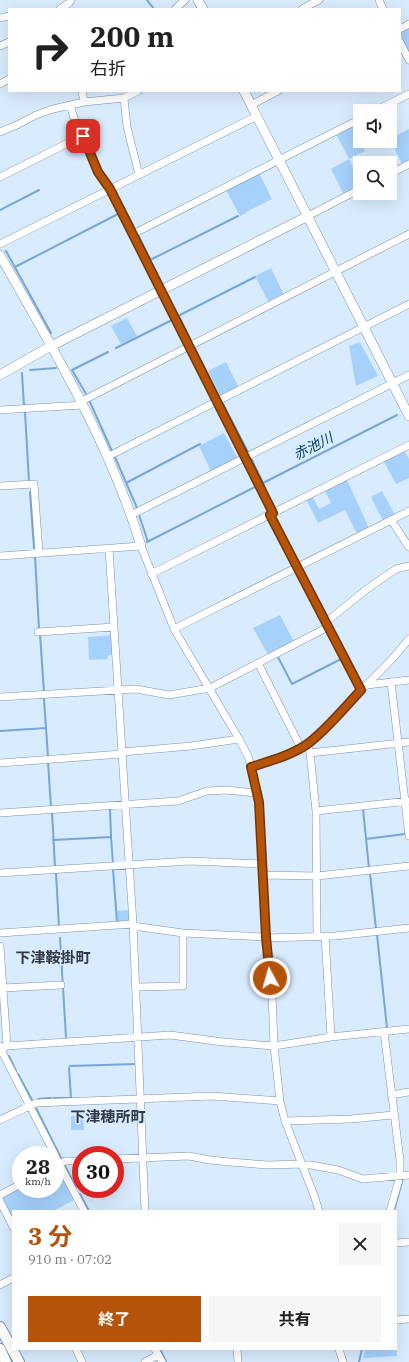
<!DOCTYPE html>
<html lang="ja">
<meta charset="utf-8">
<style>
:root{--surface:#fff;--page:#f6f6f6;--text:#202124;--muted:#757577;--accent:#b45309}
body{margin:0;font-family:"IBM Plex Serif","Noto Sans JP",serif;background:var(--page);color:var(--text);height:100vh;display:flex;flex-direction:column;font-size:15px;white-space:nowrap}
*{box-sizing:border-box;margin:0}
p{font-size:13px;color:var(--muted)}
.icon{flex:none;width:22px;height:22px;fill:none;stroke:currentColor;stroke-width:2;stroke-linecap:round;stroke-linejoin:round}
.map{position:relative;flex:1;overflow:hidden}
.details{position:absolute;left:12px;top:1210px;width:385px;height:140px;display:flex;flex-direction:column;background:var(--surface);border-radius:0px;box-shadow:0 4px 16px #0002}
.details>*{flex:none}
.banner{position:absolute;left:8px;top:8px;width:393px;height:84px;border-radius:0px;box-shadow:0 4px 16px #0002;background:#fff;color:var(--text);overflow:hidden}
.buttons{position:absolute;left:353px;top:104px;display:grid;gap:8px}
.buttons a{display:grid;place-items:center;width:44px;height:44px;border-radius:0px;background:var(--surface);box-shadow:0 4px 16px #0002;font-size:20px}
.speed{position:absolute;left:12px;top:1146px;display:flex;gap:8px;font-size:20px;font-weight:700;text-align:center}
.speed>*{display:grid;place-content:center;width:52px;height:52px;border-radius:50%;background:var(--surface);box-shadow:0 4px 16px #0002;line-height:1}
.speed small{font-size:10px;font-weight:400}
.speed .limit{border:6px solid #d22;background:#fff;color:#111}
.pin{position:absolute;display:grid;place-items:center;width:34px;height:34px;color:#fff;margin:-17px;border-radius:8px;box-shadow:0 2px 6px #0006}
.me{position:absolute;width:44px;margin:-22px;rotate:354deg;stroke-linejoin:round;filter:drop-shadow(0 0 3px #0008)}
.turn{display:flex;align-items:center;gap:14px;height:84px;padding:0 16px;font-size:18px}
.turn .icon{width:52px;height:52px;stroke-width:2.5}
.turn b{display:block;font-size:28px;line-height:34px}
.round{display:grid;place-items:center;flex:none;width:42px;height:42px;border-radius:0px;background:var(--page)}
.overview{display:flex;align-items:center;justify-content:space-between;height:68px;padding:0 16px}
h1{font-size:24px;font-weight:700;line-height:30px;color:var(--accent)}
.cta{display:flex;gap:8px;margin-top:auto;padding:8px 16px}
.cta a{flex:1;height:46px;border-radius:0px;background:var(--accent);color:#fff;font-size:16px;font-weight:700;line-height:46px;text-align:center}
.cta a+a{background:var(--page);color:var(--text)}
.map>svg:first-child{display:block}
</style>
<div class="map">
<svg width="409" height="1362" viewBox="0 0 409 1362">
<rect width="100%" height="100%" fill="#d9ebfe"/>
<!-- green -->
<path fill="#a6d1fb" d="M409 26V53L400 35 401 30Z
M352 126 365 151 349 159 360 181V185L343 193 331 169 349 159 336 134Z
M409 129V160L402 164 390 139Z
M259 173 272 199 246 212V213L240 216 226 190Z
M271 268 284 295 269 303 255 276Z
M127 318 137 336 121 344 111 326Z
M360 342 378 376 356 386 349 346Z
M226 362 239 388 221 397 208 371Z
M224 433 237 457 211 471 199 446Z
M404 450 409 459V478L396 484 383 460Z
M346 478 369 528 357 534 345 510 318 523 306 499 312 496 319 509 331 503 324 489Z
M382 491 395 515 383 521 371 497Z
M280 615 294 642 268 655 253 628Z
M112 635 113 655H108V659L89 660 88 637Z
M130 910 131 920 128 923H118L117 911Z
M71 1116H83L84 1130H71Z
M57 1170 59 1171 74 1200 53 1211H13V1220L3 1200 4 1197 21 1188 55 1189V1171Z
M396 1336 397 1356 363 1358 365 1349H396Z"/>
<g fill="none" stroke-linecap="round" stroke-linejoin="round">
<!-- stream -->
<path stroke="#76a7d6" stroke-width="2" d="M147 0 154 9
M115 191 135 229
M0 210 39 190
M138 235 150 259
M6 251 51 333
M152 259 238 216
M15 267 118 214
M180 315 255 277
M180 318 191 341
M194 347 219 397
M116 348 172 320
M30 370 56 368
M72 370 108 352
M72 370 86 394
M22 373 24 406
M89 400 112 451
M223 404 248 452
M25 412 29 482
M115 457 137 508
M251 458 263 483 397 415
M126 483 200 444
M30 492 34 548
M139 515 148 542
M147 542 255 487
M35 556 39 629
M40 634 44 692
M277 657H278L292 684 341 659
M44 699 48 757
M0 731 46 728
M48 762 51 807
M363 809 369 868
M52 812 55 867
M111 837 113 864
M366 839 405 834
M53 840 111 837 110 808
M113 869 117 922
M56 873 59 927
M370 873 376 929
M377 935 387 1028
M60 938 66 1037
M9 1056 16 1071
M70 1066 136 1064
M18 1074 32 1100
M54 1098H71L69 1068
M38 1099 51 1098
M36 1108 61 1158
M65 1166 76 1187
M80 1194 89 1211
M394 1211 403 1178
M160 1349 166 1362
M359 1362 362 1349"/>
<!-- minor casing -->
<g stroke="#7c91a7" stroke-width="8">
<path id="minor" d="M379 0 383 9
M60 9 69 3 71 0
M175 9 185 0
M302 9 319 0
M0 18 9 16
M400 29 409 24
M400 42 409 60
M0 46 9 42
M0 84 9 79
M124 98 127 127 139 175
M84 102 124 98 138 91
M70 105 80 137 83 136 98 171 110 189 273 513
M251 105 278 91
M375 111 409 94
M0 132 17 125 36 115 53 109 84 102 82 91
M390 174 409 164
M0 177 80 137
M308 216 360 189
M133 234 360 119
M0 244 257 116
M82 401 409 234
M0 410 83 405
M107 457 409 304
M0 486 34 484 39 553
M131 515 409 375
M270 515 361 690
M391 520 409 547
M109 549 133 924 145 1211
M0 556 141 546 174 629 239 739 248 756 251 767 259 803 266 938 272 993 274 1046 280 1101 285 1121 314 1195 319 1211
M151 574 409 445
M326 622 367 589 396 569 409 566
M174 629 409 511
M38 632 114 627
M258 663 301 748
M391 682 409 836
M367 685 409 680
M0 697 136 689 169 695 210 688 328 627
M307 744 310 753 316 811 409 801
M122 752 191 746 239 739
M310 753 409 742
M0 763 122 754
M251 767 290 754 307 744 321 731 393 658 409 639
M316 811 317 937
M0 813 178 801 207 791 226 790 257 793
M0 873 190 861 262 864
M262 875 317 876 409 866
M133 926 183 933 266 937
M0 933 133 924
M325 936 331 1037
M266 938 335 936 409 928
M0 946 7 1046
M136 987 183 986V933
M3 988 61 985
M384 1032 400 1160V1176L390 1211
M0 1046 2 1049 7 1046 170 1035 223 1042 274 1046 331 1037 409 1029
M1 1050 55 1155
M391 1095 409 1092
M0 1120 36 1103 212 1096 280 1101
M285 1121 351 1119 393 1115
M55 1156 84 1211
M115 1159 189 1156 210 1160 230 1162 268 1165 302 1164
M302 1165H311L338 1170 363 1179 409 1175
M55 1167 65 1161H81
M0 1195 21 1184
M0 1201 13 1227
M396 1243 409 1242
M0 1285 13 1278
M396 1320 409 1319
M76 1349 82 1362
M155 1349 162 1362
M237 1349 238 1362
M339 1349 343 1362
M145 1362 158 1355"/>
</g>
<!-- tertiary casing -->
<g stroke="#7c91a7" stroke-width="10">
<path id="tertiary" d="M198 0 203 9
M244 91 409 416
M0 255C53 349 110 443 141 546
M0 375 51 346 308 216
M0 1050 2 1049"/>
</g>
<!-- secondary casing -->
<g stroke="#7c91a7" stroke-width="12">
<path id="secondary" d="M0 1327 19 1362
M0 1349 6 1362"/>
</g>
<!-- minor -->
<use href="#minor" stroke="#fff" stroke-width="7"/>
<!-- tertiary -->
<use href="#tertiary" stroke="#fff" stroke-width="9"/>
<!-- secondary -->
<use href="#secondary" stroke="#fff" stroke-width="10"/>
</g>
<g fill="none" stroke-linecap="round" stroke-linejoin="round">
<!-- route casing -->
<g stroke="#753606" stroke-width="10">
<path id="route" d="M83 136 98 172 110 189 273 513 270 515 361 690C345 707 324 733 306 745 289 756 270 761 251 767L259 802 266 937 270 978"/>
</g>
<!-- route -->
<use href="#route" stroke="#b45309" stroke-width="7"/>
</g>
<g text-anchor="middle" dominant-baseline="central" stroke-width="3" stroke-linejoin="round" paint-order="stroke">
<!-- water labels -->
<g font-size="14" font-style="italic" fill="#033e6a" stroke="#d9ebfe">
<text transform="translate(313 446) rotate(-27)">赤池川</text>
</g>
<!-- quarter labels -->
<g font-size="15" font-weight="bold" fill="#303943" stroke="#d9ebfe">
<text x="53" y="957">下津鞍掛町</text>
<text x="108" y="1116">下津穂所町</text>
</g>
</g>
</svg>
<div class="buttons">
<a><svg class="icon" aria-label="sound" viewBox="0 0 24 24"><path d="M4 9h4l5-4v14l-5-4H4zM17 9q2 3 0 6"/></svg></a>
<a><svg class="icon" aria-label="search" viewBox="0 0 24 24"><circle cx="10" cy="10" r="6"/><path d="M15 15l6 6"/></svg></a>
</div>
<div class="speed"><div>28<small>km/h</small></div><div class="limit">30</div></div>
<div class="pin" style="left:83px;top:136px;background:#d93025"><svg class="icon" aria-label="arrive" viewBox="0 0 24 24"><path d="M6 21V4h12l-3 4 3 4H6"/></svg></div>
<svg class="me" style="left:270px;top:978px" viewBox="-20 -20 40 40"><circle r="17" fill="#b45309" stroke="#fff" stroke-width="3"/><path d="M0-11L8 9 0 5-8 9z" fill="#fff"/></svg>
<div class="banner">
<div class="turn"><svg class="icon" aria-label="right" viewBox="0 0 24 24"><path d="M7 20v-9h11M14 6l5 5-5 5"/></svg><div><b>200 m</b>右折</div></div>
</div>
<section class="details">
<div class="overview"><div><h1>3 分</h1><p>910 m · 07:02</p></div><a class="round"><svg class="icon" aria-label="close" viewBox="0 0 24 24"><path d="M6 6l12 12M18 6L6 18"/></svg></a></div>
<div class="cta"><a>終了</a><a>共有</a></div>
</section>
</div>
